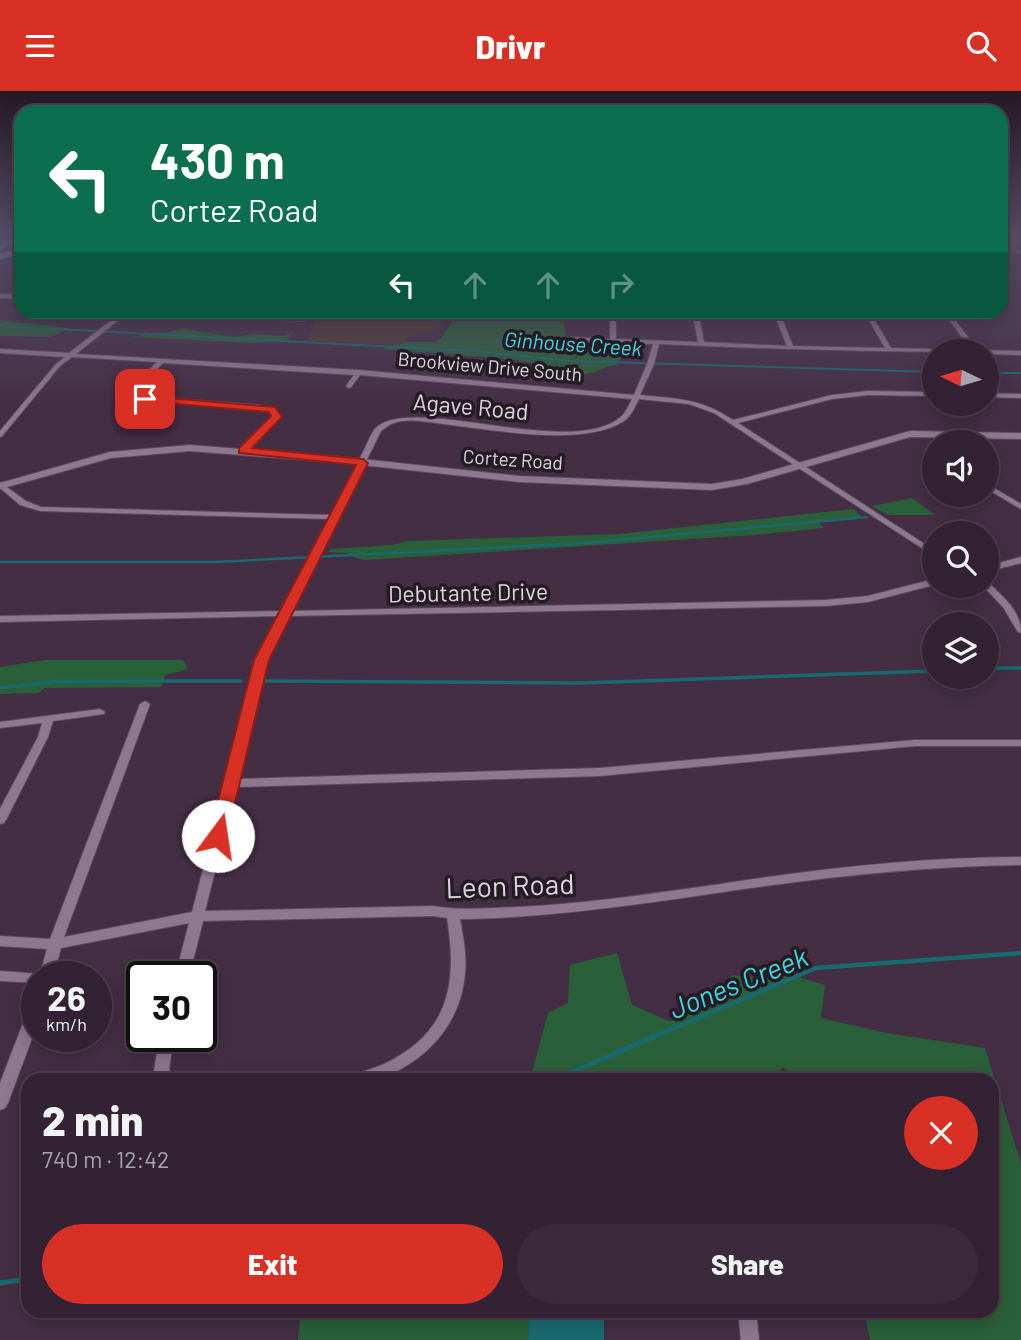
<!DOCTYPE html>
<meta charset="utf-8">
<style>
:root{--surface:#323;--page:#3b2a3b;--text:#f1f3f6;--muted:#a9a4ac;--line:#4e3f4e;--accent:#d93025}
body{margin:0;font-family:Barlow,sans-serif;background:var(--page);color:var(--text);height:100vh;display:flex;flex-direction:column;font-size:26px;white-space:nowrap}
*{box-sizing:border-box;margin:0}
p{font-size:23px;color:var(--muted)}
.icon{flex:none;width:38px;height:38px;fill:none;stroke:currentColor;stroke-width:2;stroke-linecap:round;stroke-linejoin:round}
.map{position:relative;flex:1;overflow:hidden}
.drawer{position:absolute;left:21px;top:982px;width:978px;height:245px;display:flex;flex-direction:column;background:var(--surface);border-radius:21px;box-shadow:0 4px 18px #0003,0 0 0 2px var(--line)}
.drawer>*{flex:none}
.hud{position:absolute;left:14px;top:14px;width:994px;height:214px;border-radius:21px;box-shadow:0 4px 18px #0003,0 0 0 2px var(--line);background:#0b6e4f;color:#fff;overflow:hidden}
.needle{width:46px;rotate:275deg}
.buttons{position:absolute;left:922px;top:248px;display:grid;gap:14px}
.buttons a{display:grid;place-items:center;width:77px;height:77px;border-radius:50%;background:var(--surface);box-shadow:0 4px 18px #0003,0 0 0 2px var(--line);font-size:35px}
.speed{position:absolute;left:21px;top:870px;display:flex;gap:14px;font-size:35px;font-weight:700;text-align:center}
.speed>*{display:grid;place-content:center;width:91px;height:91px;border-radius:50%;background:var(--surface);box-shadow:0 4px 18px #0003,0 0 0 2px var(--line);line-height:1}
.speed small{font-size:18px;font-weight:400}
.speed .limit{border:4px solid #111;border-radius:10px;background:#fff;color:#111}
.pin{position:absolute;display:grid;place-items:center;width:60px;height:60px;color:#fff;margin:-30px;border-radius:14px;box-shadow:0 4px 10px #0006}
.me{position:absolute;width:77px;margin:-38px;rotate:14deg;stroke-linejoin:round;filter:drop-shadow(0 0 5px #0008)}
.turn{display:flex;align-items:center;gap:24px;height:147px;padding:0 21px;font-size:32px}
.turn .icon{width:91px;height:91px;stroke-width:2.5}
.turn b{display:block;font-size:49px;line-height:60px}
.lanes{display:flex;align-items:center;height:66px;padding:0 21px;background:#0003;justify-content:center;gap:35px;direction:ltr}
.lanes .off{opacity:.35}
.round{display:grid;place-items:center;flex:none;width:74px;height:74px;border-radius:37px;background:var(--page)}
.summary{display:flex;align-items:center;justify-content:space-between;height:119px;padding:0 21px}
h1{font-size:42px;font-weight:800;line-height:52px}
.cta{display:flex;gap:14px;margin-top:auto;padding:14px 21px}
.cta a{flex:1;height:80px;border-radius:42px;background:var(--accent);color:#fff;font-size:28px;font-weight:800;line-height:80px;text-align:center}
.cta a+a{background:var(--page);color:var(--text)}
header{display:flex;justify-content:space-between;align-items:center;height:91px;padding:0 21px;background:var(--accent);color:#fff;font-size:32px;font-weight:800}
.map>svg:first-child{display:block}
</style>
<header><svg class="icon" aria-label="menu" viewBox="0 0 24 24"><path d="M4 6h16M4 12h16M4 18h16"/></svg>Drivr<svg class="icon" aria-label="search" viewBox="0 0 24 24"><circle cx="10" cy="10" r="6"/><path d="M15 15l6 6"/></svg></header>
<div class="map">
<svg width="1021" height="1249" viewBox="0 0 1021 1249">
<rect width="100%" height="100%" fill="#442e44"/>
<!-- education -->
<path fill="#4c3b30" d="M317 221H456L434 240 404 247 407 251 398 254 308 250Z"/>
<!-- green -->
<path fill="#2a6039" d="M562 220 568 260 621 266 617 274C608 275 603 278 595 281 579 286 559 283 543 278L545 274 507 268 382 258 408 251H438L453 230H445L456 221Z
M0 229 68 237 52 246 0 245Z
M183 238 235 246 253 243 284 245 292 242 289 248 258 252 132 246C149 241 166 243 183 238Z
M912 407 935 424H888L872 415Z
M853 418 862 426 817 430 824 437 755 444 364 469 350 465 347 462 328 461 331 458 392 454 408 450 619 443Z
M45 569H183L188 578 165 584 161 596 45 597 38 602 0 603V576Z
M617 862 632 914 669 930 686 927 689 911 722 905 731 884 768 887 789 883 825 894 821 927 886 942 985 957 1021 1073V1249H870L864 1220H992V989H806L783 977 766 989H694L670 984 665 989H530L548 922 568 912 570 874Z
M301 1220H530L528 1249H298Z"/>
<!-- water -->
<path fill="#196a6f" d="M530 1220H604V1249H528Z"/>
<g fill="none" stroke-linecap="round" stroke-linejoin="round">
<!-- stream-far4 -->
<path stroke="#196a6f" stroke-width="2" d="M0 235 472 260 572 270 934 281
M987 282H1021"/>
<!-- stream-far3 -->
<path stroke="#196a6f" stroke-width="2.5" d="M0 471H215L586 452 867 426"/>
<!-- stream-far2 -->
<path stroke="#196a6f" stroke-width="3.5" d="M987 577H1021
M262 590 582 592 934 580
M0 597 60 590H241"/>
<!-- stream-far1 -->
<path stroke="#196a6f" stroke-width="4.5" d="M651 947 816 877 1021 862"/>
<!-- stream -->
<path stroke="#196a6f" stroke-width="5" d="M565 989 572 981 655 945
M0 1192 28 1188"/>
<!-- minor casing -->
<g stroke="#5d4b5d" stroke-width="2">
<path id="minor" d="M1001 145 1021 161V164L1001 148Z
M0 203H21V207H0Z
M45 220H125L305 226 308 228 305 230 125 224 76 263 359 279 634 304 647 273 653 253 571 250 568 248 571 246 610 248V220H616V248L698 251 692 220H698L704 251 787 255 773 220H779L793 255 885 257 864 220H869L891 257 971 259 943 220H948L978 259 1021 260V264L987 263V261C878 261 768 258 659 253L654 273 640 304C678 308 700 307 733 329L832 304 868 300 934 301V305L868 304 832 308 738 332 934 459V465L714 322 689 313 639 308C635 316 631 325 624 330 583 357 490 338 443 333 428 331 409 327 394 332 390 333 385 337 381 340L292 520 825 509 868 505 934 488V494L868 511 825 515 289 525 267 569 238 688 600 677 915 649H1021V655H915L600 685 236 696 205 820 433 815C462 820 489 817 518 816 584 813 649 803 714 794 816 778 918 766 1021 766V774C923 775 827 786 730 800 658 811 586 821 513 826 496 827 478 828 460 828 463 846 467 864 465 882 462 924 437 958 401 978 393 982 385 987 376 989 367 990 357 989 349 989L351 984C361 981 372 978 382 974 449 943 458 894 447 827L433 825 203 830 189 886H175L189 832 61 857 53 886H37V892L0 890V880L40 883 47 858 0 855V845L50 848 140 613 145 610 150 613 64 846 192 821 257 569 279 525 0 531V525L282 520 329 428 40 420 20 414 0 397V391L26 410 41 416 331 424C342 403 352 382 363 361 367 354 370 344 375 338 409 301 570 369 621 326 626 321 629 314 632 308L360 284 351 296 349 297 346 295 354 284 163 272 147 288 138 304 140 305 260 314 277 319 279 327 243 362H240V358L273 326 272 321 260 318 136 308 132 304 142 286 157 271 72 266 60 275 2 345 0 346V340L56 273 65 266 0 262V258L69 262 118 224Z
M553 220H559V230L554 229Z
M987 302 1021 303V307L987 306Z
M987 393 1021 413V418L987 398Z
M1021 466V472L987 481V475Z
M987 492 990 493C1004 507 1021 520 1021 542L1018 541 1003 516 983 495H987Z
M100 618 105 621 104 623 53 630 48 646 6 729 4 732 0 733V718L38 646 42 632 0 637V631Z
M37 908V934L8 1012 5 1017 0 1019V992L30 914 32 910Z
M160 945H174L169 978 174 989H159L154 979Z
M738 1220H756L759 1249H741Z"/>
</g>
<!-- tertiary casing -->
<g stroke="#5d4b5d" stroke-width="2">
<path id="tertiary" d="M910 340 1021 342V348L910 346 747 393 712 399 519 391 343 372 190 360 111 367 0 398V392L110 361 190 354 343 366 519 385 712 393 742 388Z"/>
</g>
<!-- secondary casing -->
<g stroke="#5d4b5d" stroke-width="2">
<path id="secondary" d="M1001 147 1021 148V152L1001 151Z"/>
</g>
<!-- trunk casing -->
<g stroke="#5d4b5d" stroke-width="1">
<path id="trunk" d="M14 144 21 145 0 160V154Z"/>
</g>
<!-- motorway casing -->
<g stroke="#5d4b5d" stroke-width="2">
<path id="motorway" d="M21 158V164L0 168V162Z"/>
</g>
<!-- minor -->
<use href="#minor" fill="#907790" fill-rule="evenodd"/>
<!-- tertiary -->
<use href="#tertiary" fill="#907790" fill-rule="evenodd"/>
<!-- secondary -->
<use href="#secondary" fill="#907790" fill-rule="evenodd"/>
<!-- trunk -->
<use href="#trunk" fill="#75b4e3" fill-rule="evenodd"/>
<!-- motorway -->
<use href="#motorway" fill="#6ec4f8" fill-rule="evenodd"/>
</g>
<!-- sky -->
<linearGradient id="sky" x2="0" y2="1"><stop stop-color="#251925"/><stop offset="0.45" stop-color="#564c67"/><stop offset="1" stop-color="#564c67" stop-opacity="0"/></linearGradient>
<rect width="1021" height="318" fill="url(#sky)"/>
<!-- route -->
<path fill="#d93025" stroke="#8d1f18" stroke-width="2" d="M145 305 275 316 282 326 252 357 363 368 368 372 269 569 227 745 225 750H212L209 745 254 569 356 374 239 362V357L271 325 269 321 141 310 140 308Z"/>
<g text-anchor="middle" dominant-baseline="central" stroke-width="7" stroke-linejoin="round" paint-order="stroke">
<!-- far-street labels -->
<g font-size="19" fill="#e0d3e0" stroke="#241b24">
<text transform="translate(490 275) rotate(5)">Brookview Drive South</text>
<text transform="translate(513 368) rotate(4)">Cortez Road</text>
</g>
<!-- far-water labels -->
<g font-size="21" font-style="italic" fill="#3fd6df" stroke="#241b24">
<text transform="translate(573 252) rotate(4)">Ginhouse Creek</text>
</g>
<!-- street labels -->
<g font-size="23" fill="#e0d3e0" stroke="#241b24">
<text transform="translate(471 315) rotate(5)">Agave Road</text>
<text transform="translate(468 501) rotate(-1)">Debutante Drive</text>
</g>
<!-- near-street labels -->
<g font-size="28" fill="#e0d3e0" stroke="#241b24">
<text transform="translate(510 794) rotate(-2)">Leon Road</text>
</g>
<!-- near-water labels -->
<g font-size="28" font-style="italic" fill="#3fd6df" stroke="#241b24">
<text transform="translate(738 891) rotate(-22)">Jones Creek</text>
</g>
</g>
</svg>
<div class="buttons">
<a><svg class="needle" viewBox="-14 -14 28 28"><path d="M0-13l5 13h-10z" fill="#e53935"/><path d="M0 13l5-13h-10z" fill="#a9a4ac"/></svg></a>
<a><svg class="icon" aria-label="sound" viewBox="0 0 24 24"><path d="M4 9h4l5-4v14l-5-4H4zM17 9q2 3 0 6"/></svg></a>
<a><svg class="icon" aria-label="search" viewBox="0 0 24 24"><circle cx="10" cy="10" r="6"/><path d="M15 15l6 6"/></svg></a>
<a><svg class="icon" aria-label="layers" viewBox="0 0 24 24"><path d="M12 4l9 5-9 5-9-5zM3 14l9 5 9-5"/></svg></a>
</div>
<div class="speed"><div>26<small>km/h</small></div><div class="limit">30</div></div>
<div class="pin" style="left:145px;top:308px;background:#d93025"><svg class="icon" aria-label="arrive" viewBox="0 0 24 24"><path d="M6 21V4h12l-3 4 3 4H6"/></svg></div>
<svg class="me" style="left:218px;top:745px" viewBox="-20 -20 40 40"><circle r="19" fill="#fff"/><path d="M0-13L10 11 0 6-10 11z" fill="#d93025"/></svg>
<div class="hud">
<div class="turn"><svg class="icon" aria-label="left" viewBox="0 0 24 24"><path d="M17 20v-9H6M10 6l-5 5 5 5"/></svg><div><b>430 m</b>Cortez Road</div></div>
<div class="lanes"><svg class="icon" aria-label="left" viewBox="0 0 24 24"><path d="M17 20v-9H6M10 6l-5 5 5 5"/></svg><svg class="icon off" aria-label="ahead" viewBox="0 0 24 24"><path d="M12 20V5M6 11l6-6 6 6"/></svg><svg class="icon off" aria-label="ahead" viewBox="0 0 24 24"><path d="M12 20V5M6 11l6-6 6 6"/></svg><svg class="icon off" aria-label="right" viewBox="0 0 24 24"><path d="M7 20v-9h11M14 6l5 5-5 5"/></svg></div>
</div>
<section class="drawer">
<div class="summary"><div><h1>2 min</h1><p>740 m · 12:42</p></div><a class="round" style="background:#d93025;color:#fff"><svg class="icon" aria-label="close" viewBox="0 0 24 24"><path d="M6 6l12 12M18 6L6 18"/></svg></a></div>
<div class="cta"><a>Exit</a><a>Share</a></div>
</section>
</div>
